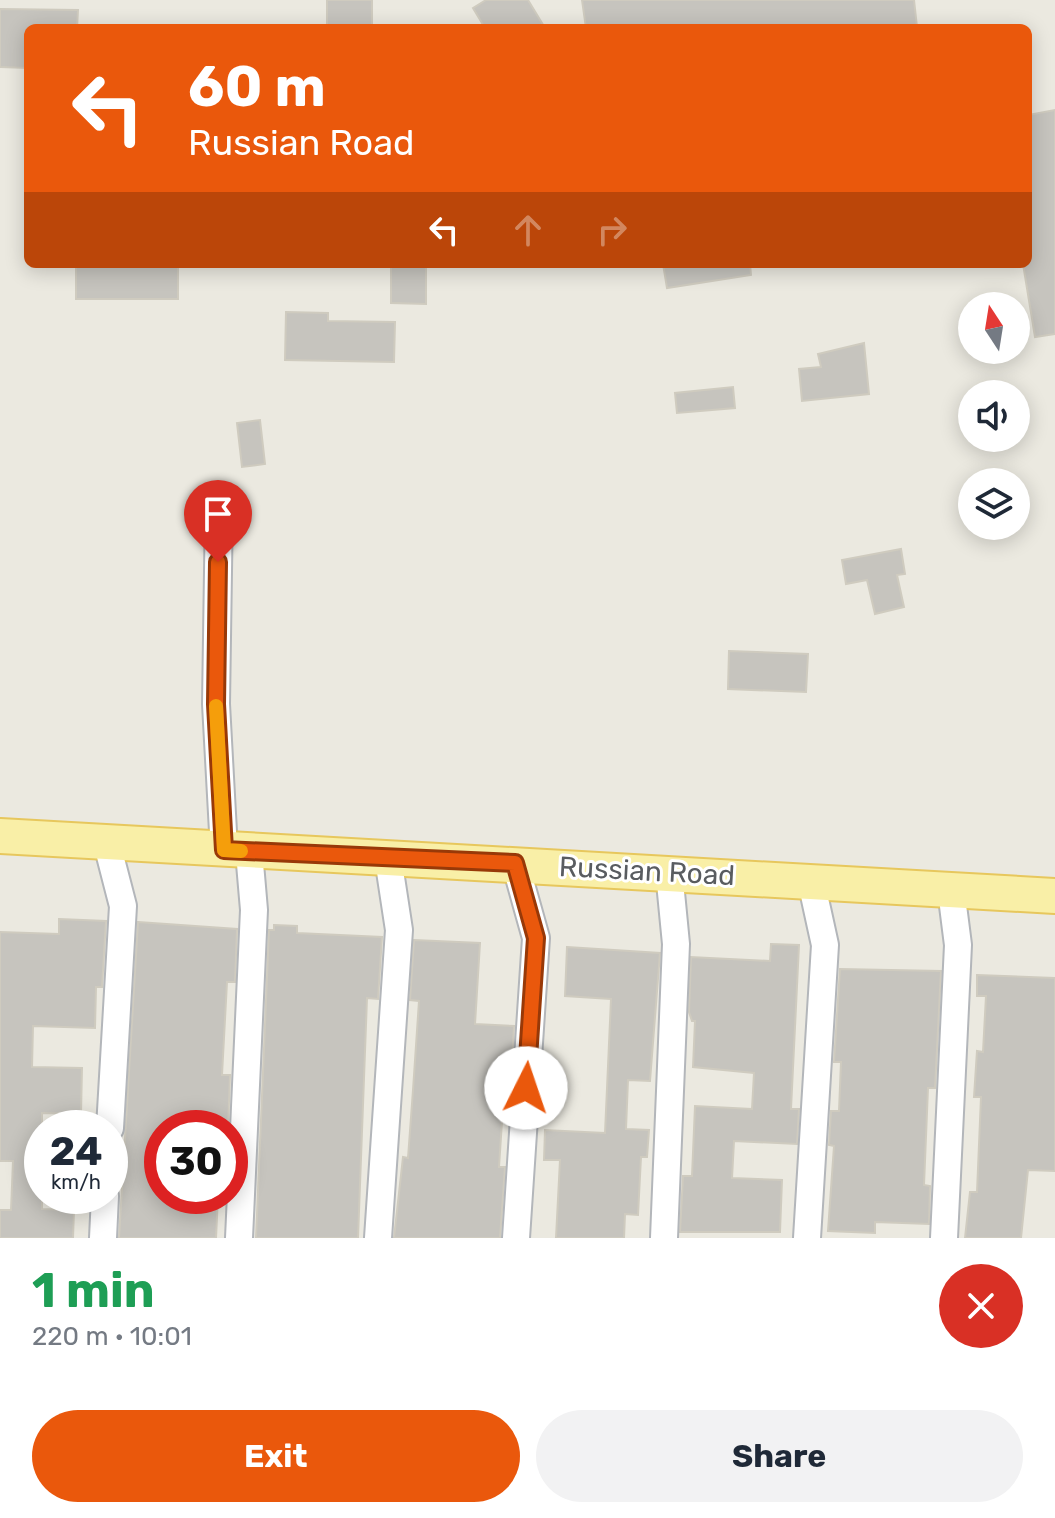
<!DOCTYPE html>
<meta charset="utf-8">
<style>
:root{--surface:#fff;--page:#f2f2f3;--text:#1f2937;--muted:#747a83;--accent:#ea580c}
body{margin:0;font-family:Rubik,sans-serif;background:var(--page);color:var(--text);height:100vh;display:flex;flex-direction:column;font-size:30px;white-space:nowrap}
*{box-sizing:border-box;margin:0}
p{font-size:26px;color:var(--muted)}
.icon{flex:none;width:44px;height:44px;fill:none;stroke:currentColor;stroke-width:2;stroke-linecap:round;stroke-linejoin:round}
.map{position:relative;height:1238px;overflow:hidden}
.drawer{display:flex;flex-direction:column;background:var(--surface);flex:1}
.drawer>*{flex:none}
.top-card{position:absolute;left:24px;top:24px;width:1008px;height:244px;border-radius:12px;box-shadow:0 4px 20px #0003;background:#ea580c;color:#fff;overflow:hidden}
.needle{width:52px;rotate:348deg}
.fabs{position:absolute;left:958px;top:292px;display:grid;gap:16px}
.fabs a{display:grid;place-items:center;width:72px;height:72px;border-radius:50%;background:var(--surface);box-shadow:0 4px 20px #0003;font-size:40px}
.speed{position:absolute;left:24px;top:1110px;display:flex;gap:16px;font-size:40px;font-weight:700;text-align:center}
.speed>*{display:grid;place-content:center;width:104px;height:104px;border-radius:50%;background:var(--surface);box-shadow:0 4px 20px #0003;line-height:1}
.speed small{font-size:20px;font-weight:400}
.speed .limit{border:12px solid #d22;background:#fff;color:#111}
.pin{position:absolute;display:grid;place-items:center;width:68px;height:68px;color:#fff;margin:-82px -34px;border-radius:50% 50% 50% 0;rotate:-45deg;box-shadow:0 0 8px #0007}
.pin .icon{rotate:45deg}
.me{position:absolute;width:88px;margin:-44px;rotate:4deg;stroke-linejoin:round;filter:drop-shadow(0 0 6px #0008)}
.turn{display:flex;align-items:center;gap:28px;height:168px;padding:0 32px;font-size:36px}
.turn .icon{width:104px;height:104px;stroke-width:2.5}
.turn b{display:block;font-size:56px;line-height:68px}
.lanes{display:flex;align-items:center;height:76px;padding:0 32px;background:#0003;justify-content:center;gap:40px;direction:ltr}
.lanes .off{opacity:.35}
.round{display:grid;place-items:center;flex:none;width:84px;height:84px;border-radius:42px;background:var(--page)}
.overview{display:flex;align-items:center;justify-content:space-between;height:136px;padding:0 32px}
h1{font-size:48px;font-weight:700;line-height:60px;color:#1e9e55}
.action{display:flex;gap:16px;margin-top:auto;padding:16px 32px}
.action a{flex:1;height:92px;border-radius:48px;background:var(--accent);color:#fff;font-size:32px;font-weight:700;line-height:92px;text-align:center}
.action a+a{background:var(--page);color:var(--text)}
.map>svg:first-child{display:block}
</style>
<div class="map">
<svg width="1055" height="1238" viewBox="0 0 1055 1238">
<rect width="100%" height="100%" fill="#ebe9e0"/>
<!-- building -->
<path fill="#c6c4be" stroke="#cfcbbf" stroke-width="2" d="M327 0H372V28H327Z
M486 0H528L545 28H485L473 8Z
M582 0H914L917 27 586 28Z
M0 9 78 10 77 28H28V68L0 67Z
M1055 110V334L1035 337 1023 264H1028V115Z
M76 264H178V299H76Z
M391 264H426V304L391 303Z
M663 264H750L751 275 667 288Z
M286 312 328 313V321L395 322 394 362 285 360Z
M864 343 869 394 802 401 799 369 821 367 818 354Z
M733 387 735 408 677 413 675 393Z
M260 420 265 464 242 467 237 423Z
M901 549 905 574 897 575 904 607 875 614 867 580 846 584 842 560Z
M729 651 808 654 806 692 728 689Z
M59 919 106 921 102 987H96L95 1028 33 1026 32 1067 82 1068 81 1114 42 1113V1209L74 1210 73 1238H0V1210H11L13 1161H0V932L59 934Z
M138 922 237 929 235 982H227L222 1075H230L228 1128H162V1196H218L216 1238H119Z
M274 925 297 926V933L382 937 378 999 367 998 358 1238H256L269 930H274Z
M414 940 480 943 475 1024 514 1026 511 1076H505L499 1167H505L500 1238H394L403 1157 408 1158 413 1090 419 1001 410 1000Z
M771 944 799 945 791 1109H799L797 1144 734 1141 732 1178 782 1180 780 1232H680L683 1176H692L695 1106 752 1109 754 1073 693 1067 695 1021H692L689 1012 691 957 770 961Z
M567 947 660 953 650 1081 628 1080 626 1129 649 1130 647 1157H641L638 1215 625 1214 624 1238H556L560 1160H544L545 1130 605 1133 611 999 565 996Z
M840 969 941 971 935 1088H928L924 1185 930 1186 929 1224 875 1222V1233L828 1231 834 1146 829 1145 831 1111H839L841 1062H834Z
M977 975 1055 978V1171L1028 1170 1021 1238H965L970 1192H977L981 1097H974L977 1051 983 1052 986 996H977Z"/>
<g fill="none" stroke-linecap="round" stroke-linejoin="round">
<!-- minor casing -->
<g stroke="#b3b6ba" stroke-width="30">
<path id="minor" d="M219 505 216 704 224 850
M107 844 123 906 110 1128
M515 863 536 938 516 1238
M103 1238 105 1196
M239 1238 254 910 249 852
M378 1238 399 930 388 858
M664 1238 676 944 669 872
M807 1238 825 945 811 881
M944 1238 958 945 951 890"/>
</g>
<!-- major casing -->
<g stroke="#e7c75d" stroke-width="38">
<path id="major" d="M0 836 1055 896"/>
</g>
<!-- minor -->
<use href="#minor" stroke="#fff" stroke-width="26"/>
<!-- major -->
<use href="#major" stroke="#f9efa7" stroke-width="34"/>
</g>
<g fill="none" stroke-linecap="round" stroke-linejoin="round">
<!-- route casing -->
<g stroke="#983908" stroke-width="20">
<path id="route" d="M218 562 216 704 224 850 515 863 536 938 526 1088"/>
</g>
<!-- route -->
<use href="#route" stroke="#ea580c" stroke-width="14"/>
<!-- slow -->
<path stroke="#f59e0b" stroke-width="14" d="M216 706 224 850 241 851"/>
</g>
<g text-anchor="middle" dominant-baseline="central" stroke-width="6" stroke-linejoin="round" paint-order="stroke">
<!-- street labels -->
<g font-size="28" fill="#595c60" stroke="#fff">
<text transform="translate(647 871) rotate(3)">Russian Road</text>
</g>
</g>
</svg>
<div class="fabs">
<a><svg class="needle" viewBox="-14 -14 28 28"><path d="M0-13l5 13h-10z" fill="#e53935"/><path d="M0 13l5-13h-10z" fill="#747a83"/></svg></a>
<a><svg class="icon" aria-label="sound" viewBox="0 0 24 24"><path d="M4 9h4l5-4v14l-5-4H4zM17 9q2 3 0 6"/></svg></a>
<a><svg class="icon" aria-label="layers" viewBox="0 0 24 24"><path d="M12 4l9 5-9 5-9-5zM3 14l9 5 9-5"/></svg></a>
</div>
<div class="speed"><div>24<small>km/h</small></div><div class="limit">30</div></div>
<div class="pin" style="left:218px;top:562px;background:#d93025"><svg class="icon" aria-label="arrive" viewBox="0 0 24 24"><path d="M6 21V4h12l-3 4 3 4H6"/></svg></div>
<svg class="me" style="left:526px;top:1088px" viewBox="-20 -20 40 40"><circle r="19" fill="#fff"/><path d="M0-13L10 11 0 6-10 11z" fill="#ea580c"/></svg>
<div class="top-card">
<div class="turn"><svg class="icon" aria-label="left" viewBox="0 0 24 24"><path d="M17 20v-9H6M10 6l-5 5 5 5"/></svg><div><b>60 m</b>Russian Road</div></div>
<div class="lanes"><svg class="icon" aria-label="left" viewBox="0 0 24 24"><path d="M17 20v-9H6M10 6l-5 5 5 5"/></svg><svg class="icon off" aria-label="ahead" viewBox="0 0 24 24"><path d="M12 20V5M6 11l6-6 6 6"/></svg><svg class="icon off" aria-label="right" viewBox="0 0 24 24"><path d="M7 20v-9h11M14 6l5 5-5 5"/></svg></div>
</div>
</div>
<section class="drawer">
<div class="overview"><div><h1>1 min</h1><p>220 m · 10:01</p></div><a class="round" style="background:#d93025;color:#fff"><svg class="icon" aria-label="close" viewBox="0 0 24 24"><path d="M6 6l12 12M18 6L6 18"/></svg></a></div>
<div class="action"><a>Exit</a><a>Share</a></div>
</section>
